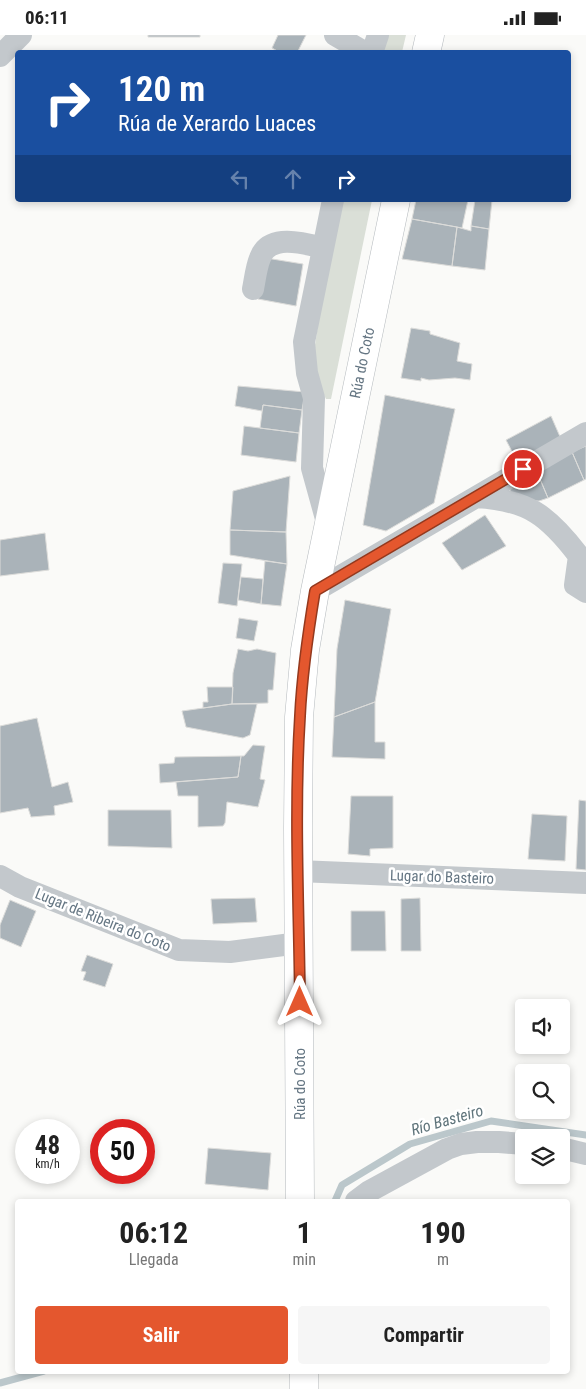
<!DOCTYPE html>
<html lang="es">
<meta charset="utf-8">
<style>
:root{--surface:#fff;--page:#f6f6f6;--text:#222;--muted:#767676;--accent:#e4572e}
body{margin:0;font-family:"Roboto Condensed",sans-serif;background:var(--page);color:var(--text);height:100vh;display:flex;flex-direction:column;font-size:19px;white-space:nowrap}
*{box-sizing:border-box;margin:0}
p{font-size:16px;color:var(--muted)}
.icon{flex:none;width:28px;height:28px;fill:none;stroke:currentColor;stroke-width:2;stroke-linecap:round;stroke-linejoin:round}
.map{position:relative;flex:1;overflow:hidden}
.details{position:absolute;left:15px;top:1164px;width:555px;height:175px;display:flex;flex-direction:column;background:var(--surface);border-radius:5px;box-shadow:0 2px 8px #0003}
.details>*{flex:none}
.top-card{position:absolute;left:15px;top:15px;width:556px;height:152px;border-radius:5px;box-shadow:0 2px 8px #0003;background:#1a4fa0;color:#fff;overflow:hidden}
.tools{position:absolute;left:515px;top:964px;display:grid;gap:10px}
.tools a{display:grid;place-items:center;width:55px;height:55px;border-radius:5px;background:var(--surface);box-shadow:0 2px 8px #0003;font-size:25px}
.speed{position:absolute;left:15px;top:1084px;display:flex;gap:10px;font-size:25px;font-weight:700;text-align:center}
.speed>*{display:grid;place-content:center;width:65px;height:65px;border-radius:50%;background:var(--surface);box-shadow:0 2px 8px #0003;line-height:1}
.speed small{font-size:12px;font-weight:400}
.speed .limit{border:8px solid #d22;background:#fff;color:#111}
.pin{position:absolute;display:grid;place-items:center;width:42px;height:42px;color:#fff;margin:-21px;border:2px solid #fff;border-radius:50%;box-shadow:0 1px 5px #0007}
.me{position:absolute;width:55px;margin:-28px;rotate:0deg;stroke-linejoin:round;filter:drop-shadow(0 0 4px #0008)}
.turn{display:flex;align-items:center;gap:18px;height:105px;padding:0 20px;font-size:22px}
.turn .icon{width:65px;height:65px;stroke-width:2.5}
.turn b{display:block;font-size:35px;line-height:42px}
.lanes{display:flex;align-items:center;height:48px;padding:0 20px;background:#0003;justify-content:center;gap:25px;direction:ltr}
.lanes .off{opacity:.35}
.eta{display:flex;justify-content:space-evenly;align-items:center;height:85px;text-align:center}
.eta b{font-size:30px;font-weight:700;line-height:35px}
.button{display:flex;gap:10px;margin-top:auto;padding:10px 20px}
.button a{flex:1;height:58px;border-radius:5px;background:var(--accent);color:#fff;font-size:20px;font-weight:700;line-height:58px;text-align:center}
.button a+a{background:var(--page);color:var(--text)}
.status{display:flex;justify-content:space-between;align-items:center;height:35px;padding:0 25px;background:var(--surface);direction:ltr}
.status svg{height:14px;fill:currentColor}
.map>svg:first-child{display:block}
</style>
<div class="status"><b>06:11</b><svg viewBox="0 0 49 12"><path d="M0 12V9h3v3zM5 12V6h3v6zM10 12V3h3v9zM15 12V0h3v12zM26 1h20v11H26zM47 4h2v5h-2z"/></svg></div>
<div class="map">
<svg width="586" height="1354" viewBox="0 0 586 1354">
<rect width="100%" height="100%" fill="#fafaf8"/>
<!-- green -->
<path fill="#dadfd7" d="M383 0H406L402 17 378 18Z
M340 165H372L331 364H326L317 346 313 323 326 237Z"/>
<g fill="none" stroke-linecap="round" stroke-linejoin="round">
<!-- stream -->
<path stroke="#bbc7cb" stroke-width="7" d="M335 1166 342 1150 410 1109 491 1086 586 1100
M0 1348 44 1336"/>
</g>
<!-- building -->
<path fill="#aab3b9" stroke="#dcdcda" d="M148 0H200V2H148Z
M278 0H306L297 18H281L272 13Z
M416 165H468L462 193 412 184Z
M475 165H492L489 194 471 191Z
M412 184 457 192 452 231 402 224Z
M471 191 489 194 485 235 452 231 457 192 471 196Z
M266 223 303 229 296 271 258 264Z
M411 293 430 296V299L460 308 457 326 472 329 470 345 455 343 429 345 421 343V346L401 343Z
M238 351 305 357 302 375 263 370 262 376 235 371Z
M385 360 455 374 434 468 386 496 363 490Z
M263 370 302 375 299 398 260 393Z
M551 381 561 404 518 428 506 405Z
M244 391 299 398 296 427 241 420Z
M586 411V444L584 445 572 417Z
M572 417 584 445 548 463 537 437Z
M537 437 548 463 539 466 514 465 509 453Z
M290 441 286 497 230 495 233 456Z
M485 480 506 511 462 535 442 508Z
M230 495 286 497 287 529 230 520Z
M45 498 49 535 0 541V505Z
M265 526 287 529 281 571 261 569Z
M223 528 242 529 237 571 218 568Z
M241 542 263 544 261 569 238 565Z
M345 565 391 574 375 667 334 682 337 614Z
M239 583 258 586 254 606 236 603Z
M238 614 248 616 257 614 276 618 273 655H268V668L232 669 233 638Z
M207 652H233L232 669 203 673V667H208Z
M375 667V707H385V724L332 722 334 682Z
M232 669H257L250 700 243 703 186 692 182 676Z
M37 683 52 752 68 747 73 767 54 771 55 780 31 782 28 773 0 778V691Z
M253 710 265 711 260 744 265 745 258 772 227 767 225 788 223 791 198 792V761H178L176 747 238 742 241 721H244Z
M241 721 238 742 160 748 159 729 174 728 175 722Z
M351 761H393V813L370 814V821L348 819Z
M579 765 586 766V835L576 834Z
M108 775H171L172 813 108 811Z
M532 779 567 781 565 826 528 824Z
M255 863 257 887 213 889 211 864Z
M420 863 421 916H401V864Z
M10 865 36 876 21 912 0 903V890Z
M351 876H385L386 916H351Z
M87 920 113 929 105 952 83 945 86 937 81 936Z
M208 1113 271 1118 268 1155 205 1149Z"/>
<g fill="none" stroke-linecap="round" stroke-linejoin="round">
<!-- major casing -->
<g stroke="#b5babe" stroke-width="29">
<g id="major">
<path d="M426 18 430 0"/>
<path id="s1" d="M300 1166 298 793 299 682 305 615 315 556 396 165"/>
<path d="M304 1336V1354"/>
</g>
</g>
<!-- minor -->
<path stroke="#c3c8cc" stroke-width="22" d="M335 0 366 18
M372 18 378 0
M0 21 21 0
M253 254C255 244 256 233 260 223 269 198 304 208 323 213
M476 462C528 465 548 480 579 521L575 550 586 557
M328 491 312 433 314 363 307 338 304 307 333 165
M315 556 586 398
M298 836 586 848
M0 841 20 852 179 915 230 917 299 908
M561 1113 586 1119
M356 1166 368 1157 447 1114 461 1109 477 1107H499L524 1109"/>
<!-- major -->
<use href="#major" stroke="#fff" stroke-width="28"/>
</g>
<g fill="none" stroke-linecap="round" stroke-linejoin="round">
<!-- route casing -->
<g stroke="#94391e" stroke-width="12">
<path id="route" d="M300 967C299 872 294 776 300 681 302 639 308 598 315 556L523 434"/>
</g>
<!-- route -->
<use href="#route" stroke="#e4572e" stroke-width="9"/>
</g>
<g text-anchor="middle" dominant-baseline="central" stroke-width="5" stroke-linejoin="round" paint-order="stroke">
<!-- street labels -->
<g font-size="15" fill="#657683" stroke="#fff">
<text stroke="none"><textPath href="#s1" startOffset="844">Rúa do Coto</textPath></text>
<text transform="translate(442 842) rotate(2)">Lugar do Basteiro</text>
<text transform="translate(103 885) rotate(22)">Lugar de Ribeira do Coto</text>
<text transform="translate(300 1049) rotate(-90)">Rúa do Coto</text>
</g>
<!-- water labels -->
<g font-size="16" font-style="italic" fill="#60757c" stroke="#fff">
<text transform="translate(447 1085) rotate(-16)">Río Basteiro</text>
</g>
</g>
</svg>
<div class="tools">
<a><svg class="icon" aria-label="sound" viewBox="0 0 24 24"><path d="M4 9h4l5-4v14l-5-4H4zM17 9q2 3 0 6"/></svg></a>
<a><svg class="icon" aria-label="search" viewBox="0 0 24 24"><circle cx="10" cy="10" r="6"/><path d="M15 15l6 6"/></svg></a>
<a><svg class="icon" aria-label="layers" viewBox="0 0 24 24"><path d="M12 4l9 5-9 5-9-5zM3 14l9 5 9-5"/></svg></a>
</div>
<div class="speed"><div>48<small>km/h</small></div><div class="limit">50</div></div>
<div class="pin" style="left:523px;top:434px;background:#d93025"><svg class="icon" aria-label="arrive" viewBox="0 0 24 24"><path d="M6 21V4h12l-3 4 3 4H6"/></svg></div>
<svg class="me" style="left:300px;top:967px" viewBox="-20 -20 40 40"><path d="M0-17L14 15 0 8-14 15z" fill="#e4572e" stroke="#fff" stroke-width="4"/></svg>
<div class="top-card">
<div class="turn"><svg class="icon" aria-label="right" viewBox="0 0 24 24"><path d="M7 20v-9h11M14 6l5 5-5 5"/></svg><div><b>120 m</b>Rúa de Xerardo Luaces</div></div>
<div class="lanes"><svg class="icon off" aria-label="left" viewBox="0 0 24 24"><path d="M17 20v-9H6M10 6l-5 5 5 5"/></svg><svg class="icon off" aria-label="ahead" viewBox="0 0 24 24"><path d="M12 20V5M6 11l6-6 6 6"/></svg><svg class="icon" aria-label="right" viewBox="0 0 24 24"><path d="M7 20v-9h11M14 6l5 5-5 5"/></svg></div>
</div>
<section class="details">
<div class="eta">
<div><b>06:12</b><p>Llegada</p></div>
<div><b>1</b><p>min</p></div>
<div><b>190</b><p>m</p></div>
</div>
<div class="button"><a>Salir</a><a>Compartir</a></div>
</section>
</div>
